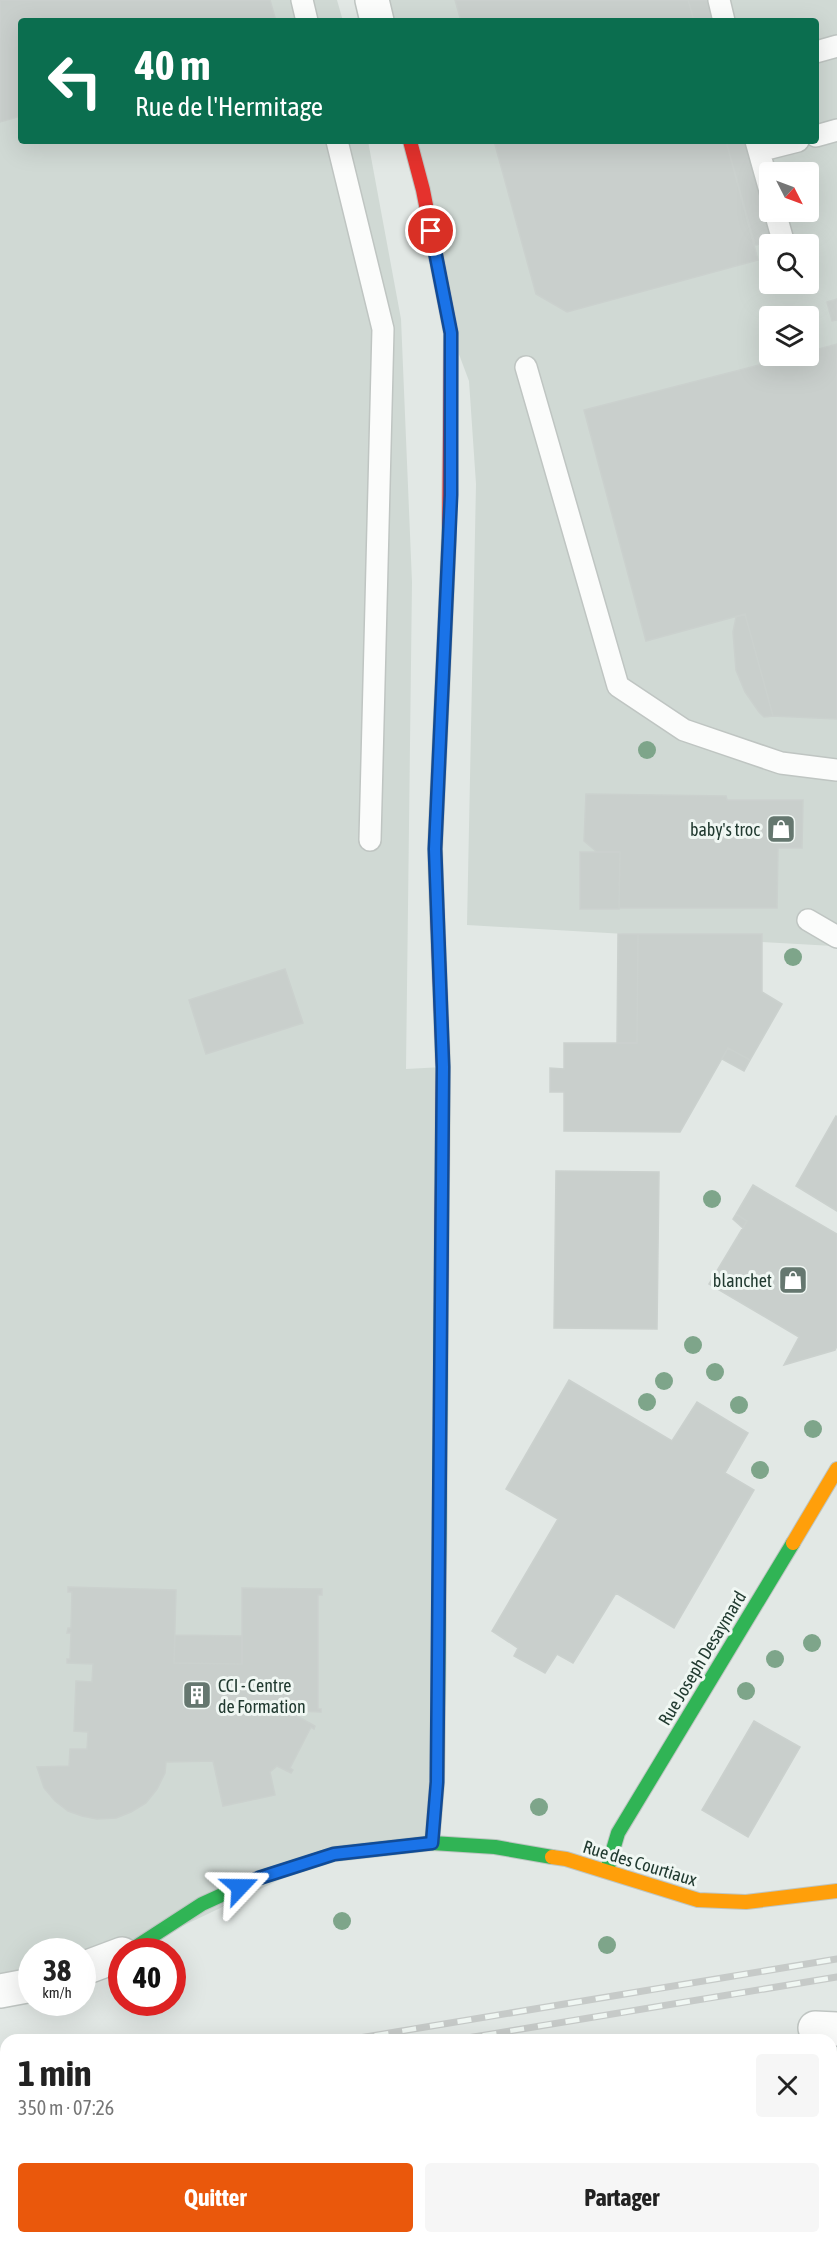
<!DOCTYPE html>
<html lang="fr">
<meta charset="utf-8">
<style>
:root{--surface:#fff;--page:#f6f6f6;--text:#222;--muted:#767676;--accent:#ea580c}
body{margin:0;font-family:"Asap Condensed",sans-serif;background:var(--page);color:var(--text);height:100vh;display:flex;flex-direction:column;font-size:22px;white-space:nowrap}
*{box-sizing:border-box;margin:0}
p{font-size:20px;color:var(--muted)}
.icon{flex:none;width:33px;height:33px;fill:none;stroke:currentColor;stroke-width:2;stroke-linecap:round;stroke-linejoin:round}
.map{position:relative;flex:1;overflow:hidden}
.panel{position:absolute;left:0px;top:2034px;width:837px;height:210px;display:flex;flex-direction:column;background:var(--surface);border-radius:18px 18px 0 0;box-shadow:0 6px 24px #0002}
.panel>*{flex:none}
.top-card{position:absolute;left:18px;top:18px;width:801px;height:126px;border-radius:6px;box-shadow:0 6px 24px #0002;background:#0b6e4f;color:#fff;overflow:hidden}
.needle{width:39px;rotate:132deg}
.controls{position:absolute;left:759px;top:162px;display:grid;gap:12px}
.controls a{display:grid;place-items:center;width:60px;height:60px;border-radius:6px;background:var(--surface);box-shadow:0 6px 24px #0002;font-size:30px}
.speed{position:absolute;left:18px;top:1938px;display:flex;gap:12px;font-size:30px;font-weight:700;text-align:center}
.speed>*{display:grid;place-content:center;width:78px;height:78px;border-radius:50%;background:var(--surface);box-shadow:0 6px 24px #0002;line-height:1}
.speed small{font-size:15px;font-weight:400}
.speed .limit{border:9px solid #d22;background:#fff;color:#111}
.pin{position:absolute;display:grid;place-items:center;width:51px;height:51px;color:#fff;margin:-26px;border:3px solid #fff;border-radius:50%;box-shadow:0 2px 6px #0007}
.me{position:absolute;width:66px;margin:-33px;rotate:67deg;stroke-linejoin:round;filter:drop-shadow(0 0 4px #0008)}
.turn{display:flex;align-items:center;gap:21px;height:126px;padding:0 18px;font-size:27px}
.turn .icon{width:78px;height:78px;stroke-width:2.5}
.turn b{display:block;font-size:42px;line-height:51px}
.round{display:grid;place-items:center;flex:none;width:63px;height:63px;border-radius:6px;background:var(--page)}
.summary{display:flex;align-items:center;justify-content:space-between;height:102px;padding:0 18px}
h1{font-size:36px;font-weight:700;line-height:45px}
.button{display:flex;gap:12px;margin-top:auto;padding:12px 18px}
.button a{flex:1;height:69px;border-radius:6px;background:var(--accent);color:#fff;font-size:24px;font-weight:700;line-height:69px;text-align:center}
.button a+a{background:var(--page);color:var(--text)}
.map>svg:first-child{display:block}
</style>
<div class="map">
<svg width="837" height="2244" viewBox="0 0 837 2244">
<rect width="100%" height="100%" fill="#e2e8e5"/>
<!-- built -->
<path fill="#d0d9d4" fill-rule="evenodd" d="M0 0H337L343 21H21V141H368L401 319 412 582 406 1069 443 1067 432 1843 334 1854 130 1951 32 1952 31 1985 0 1992Z
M370 0H837V948L833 946 467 925 476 484 469 381 451 333 409 141H816V21H376ZM770 172H808V212H770ZM770 244H808V284H770ZM770 316H808V356H770Z"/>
<!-- green -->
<path fill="#cbe1d0" d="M6 2198V2238H652L648 2244H0V2200Z"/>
<!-- building -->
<path fill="#c9cfcc" stroke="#cbd1ce" stroke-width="1.5" d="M0 0H270L276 21H21V116L0 122Z
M455 0H688L694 21H461Z
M688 0H707L713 21H694Z
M494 141H726L758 260 567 312 536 294Z
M726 141H745L772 241 755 245Z
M837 299V320L832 321 827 302Z
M837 344V719L773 716 745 614 646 641 584 410 794 356H808V352Z
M745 614 773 716 764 717 759 712 745 692 736 670 733 632 736 617Z
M586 794 726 796 727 800H803L802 848H778L777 908H619L620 852H597L584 841Z
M580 852H620L619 909H580Z
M618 934H638L637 1043H617Z
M638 934H762V992L782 1004 750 1060 728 1048 680 1132 564 1131V1092H550V1068L564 1069V1043H637Z
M285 969 303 1023 206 1054 189 1000Z
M728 1048 750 1060 744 1071 722 1059Z
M836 1116 837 1117V1211L796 1186Z
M556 1171 659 1172 657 1329 554 1328Z
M753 1185 837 1234V1346L835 1350 784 1365 799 1337 709 1284 747 1221 736 1214Z
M736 1214 747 1221 743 1228 733 1219Z
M569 1380 672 1441 697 1402 748 1433 725 1473 754 1490 674 1628 616 1593 573 1663 557 1654 545 1673 514 1656 518 1648 492 1631 558 1519 506 1489Z
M68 1587 176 1590 174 1663 242 1664V1588L322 1589V1595H318V1709H321V1712L297 1711V1716L315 1726 314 1729 311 1727 290 1768 293 1770 291 1773 277 1766 270 1772 275 1795 223 1806 213 1761 166 1762 165 1773 157 1789 146 1803 131 1812 116 1818 97 1819 82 1816 68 1811 55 1801 44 1788 37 1767 69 1766 70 1749H87L88 1732 74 1731 76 1681 92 1682 93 1664 67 1663V1659H70L71 1633H67L68 1628H71L72 1592H68Z
M175 1635 242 1636V1664L174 1663Z
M754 1721 800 1747 748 1837 702 1810Z"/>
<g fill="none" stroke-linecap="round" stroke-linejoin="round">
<!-- lane casing -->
<g stroke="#bfc5c2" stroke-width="24">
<path id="lane" d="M302 0 307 21
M719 0 724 21
M816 52 837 46
M816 136 837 130
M337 141 383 329 370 840
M756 141 770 191
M759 151 798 141
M775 212 784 244
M526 367 618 686 684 730 781 763 837 770
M808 920 837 937"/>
</g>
<!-- street casing -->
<g stroke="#bfc5c2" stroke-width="36">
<path id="street" d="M372 0 377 21
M82 1969 122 1954
M0 1991 32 1985
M815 2028 837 2029"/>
</g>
<!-- fast casing -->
<g stroke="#bec5c2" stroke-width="16">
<path id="fast" d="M438 1708 441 1301
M607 1870 618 1833 793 1543
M128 1952 202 1904 259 1878 334 1854 432 1843 495 1847 552 1857"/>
</g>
<!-- slow casing -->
<g stroke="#bec5c2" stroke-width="16">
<path id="slow" d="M437 907 435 849 449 538
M793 1543 837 1469
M432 1843 437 1782 438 1708
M552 1857 566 1859 698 1900 746 1902 837 1891"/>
</g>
<!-- jam casing -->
<g stroke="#bec5c2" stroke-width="16">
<path id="jam" d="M410 141 423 190 451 333 449 538
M437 907 443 1067 441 1301"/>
</g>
<!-- lane -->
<use href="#lane" stroke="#fbfcfb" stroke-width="21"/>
<!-- street -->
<use href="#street" stroke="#fbfcfb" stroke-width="33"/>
<!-- fast -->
<use href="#fast" stroke="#30b455" stroke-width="14"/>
<!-- slow -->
<use href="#slow" stroke="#ff9f0a" stroke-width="14"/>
<!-- jam -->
<use href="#jam" stroke="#e5322d" stroke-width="14"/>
<!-- rail casing -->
<g stroke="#c6cac8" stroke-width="7">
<path id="rail" d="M347 2040 837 1959
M455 2040 837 1977
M0 2098 6 2097
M0 2115 6 2114"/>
</g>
<!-- rail -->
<use href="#rail" stroke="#f0f7f3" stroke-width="4.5" stroke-dasharray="14" stroke-linecap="butt"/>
</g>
<!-- trees -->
<g fill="#7ea58a">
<circle cx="647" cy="750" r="9"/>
<circle cx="793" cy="957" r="9"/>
<circle cx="712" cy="1199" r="9"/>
<circle cx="693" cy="1345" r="9"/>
<circle cx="715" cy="1372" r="9"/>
<circle cx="664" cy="1381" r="9"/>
<circle cx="647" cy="1402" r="9"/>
<circle cx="739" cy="1405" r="9"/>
<circle cx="813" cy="1429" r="9"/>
<circle cx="760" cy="1470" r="9"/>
<circle cx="812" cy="1643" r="9"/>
<circle cx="775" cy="1659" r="9"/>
<circle cx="746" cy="1691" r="9"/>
<circle cx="539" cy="1807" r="9"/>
<circle cx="342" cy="1921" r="9"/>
<circle cx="607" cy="1945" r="9"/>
</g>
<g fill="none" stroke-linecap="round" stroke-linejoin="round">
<!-- route casing -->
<g stroke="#114b97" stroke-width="15">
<path id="route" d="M240 1887 259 1878 334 1854 432 1843 437 1782 443 1067 435 849 451 495V333L431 231"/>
</g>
<!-- route -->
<use href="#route" stroke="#1a73e8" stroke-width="10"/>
</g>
<!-- icons -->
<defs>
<g id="shop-square" transform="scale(1.5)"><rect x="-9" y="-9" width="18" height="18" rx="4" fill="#65776f" stroke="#f0f7f3"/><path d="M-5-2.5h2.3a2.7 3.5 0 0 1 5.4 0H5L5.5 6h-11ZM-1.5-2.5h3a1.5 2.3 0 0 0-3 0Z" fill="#fff"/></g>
<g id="building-square" transform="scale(1.5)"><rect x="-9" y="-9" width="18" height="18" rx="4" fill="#65776f" stroke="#f0f7f3"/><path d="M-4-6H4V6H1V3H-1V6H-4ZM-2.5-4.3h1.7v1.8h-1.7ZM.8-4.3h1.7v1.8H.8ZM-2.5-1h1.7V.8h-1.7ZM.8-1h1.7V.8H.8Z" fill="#fff"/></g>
</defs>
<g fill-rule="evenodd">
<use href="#shop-square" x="781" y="829"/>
<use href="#shop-square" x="793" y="1280"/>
<use href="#building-square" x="197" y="1695"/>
</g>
<g text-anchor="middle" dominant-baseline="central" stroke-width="6" stroke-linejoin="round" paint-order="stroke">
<!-- poi labels -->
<g font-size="18" fill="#213a30" stroke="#f0f7f3" text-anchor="end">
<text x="760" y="829">baby's troc</text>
<text x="772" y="1280">blanchet</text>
<text x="218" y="1685" text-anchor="start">CCI - Centre<tspan x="218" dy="21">de Formation</tspan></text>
</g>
<!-- street labels -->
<g font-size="18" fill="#213a30" stroke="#f0f7f3">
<text transform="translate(702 1658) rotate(-59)">Rue Joseph Desaymard</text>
<text transform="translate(640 1863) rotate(17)">Rue des Courtiaux</text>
</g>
</g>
</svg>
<div class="controls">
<a><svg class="needle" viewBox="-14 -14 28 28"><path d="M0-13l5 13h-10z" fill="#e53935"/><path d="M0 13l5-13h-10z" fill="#767676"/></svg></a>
<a><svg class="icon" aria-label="search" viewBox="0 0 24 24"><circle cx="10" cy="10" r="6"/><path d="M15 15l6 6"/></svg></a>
<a><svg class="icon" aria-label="layers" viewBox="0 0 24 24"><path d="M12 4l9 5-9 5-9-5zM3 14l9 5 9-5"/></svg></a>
</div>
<div class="speed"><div>38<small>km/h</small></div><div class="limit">40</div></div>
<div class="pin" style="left:431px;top:231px;background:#d93025"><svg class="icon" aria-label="arrive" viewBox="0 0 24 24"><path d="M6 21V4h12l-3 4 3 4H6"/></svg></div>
<svg class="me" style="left:240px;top:1887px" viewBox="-20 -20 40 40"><path d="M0-17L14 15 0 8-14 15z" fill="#1a73e8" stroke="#fff" stroke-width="4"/></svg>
<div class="top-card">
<div class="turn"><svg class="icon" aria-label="left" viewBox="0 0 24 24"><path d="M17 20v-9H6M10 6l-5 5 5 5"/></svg><div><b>40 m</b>Rue de l'Hermitage</div></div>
</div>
<section class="panel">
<div class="summary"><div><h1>1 min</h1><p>350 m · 07:26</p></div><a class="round"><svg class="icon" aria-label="close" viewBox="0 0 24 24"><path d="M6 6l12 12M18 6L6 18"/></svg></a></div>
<div class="button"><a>Quitter</a><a>Partager</a></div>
</section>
</div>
